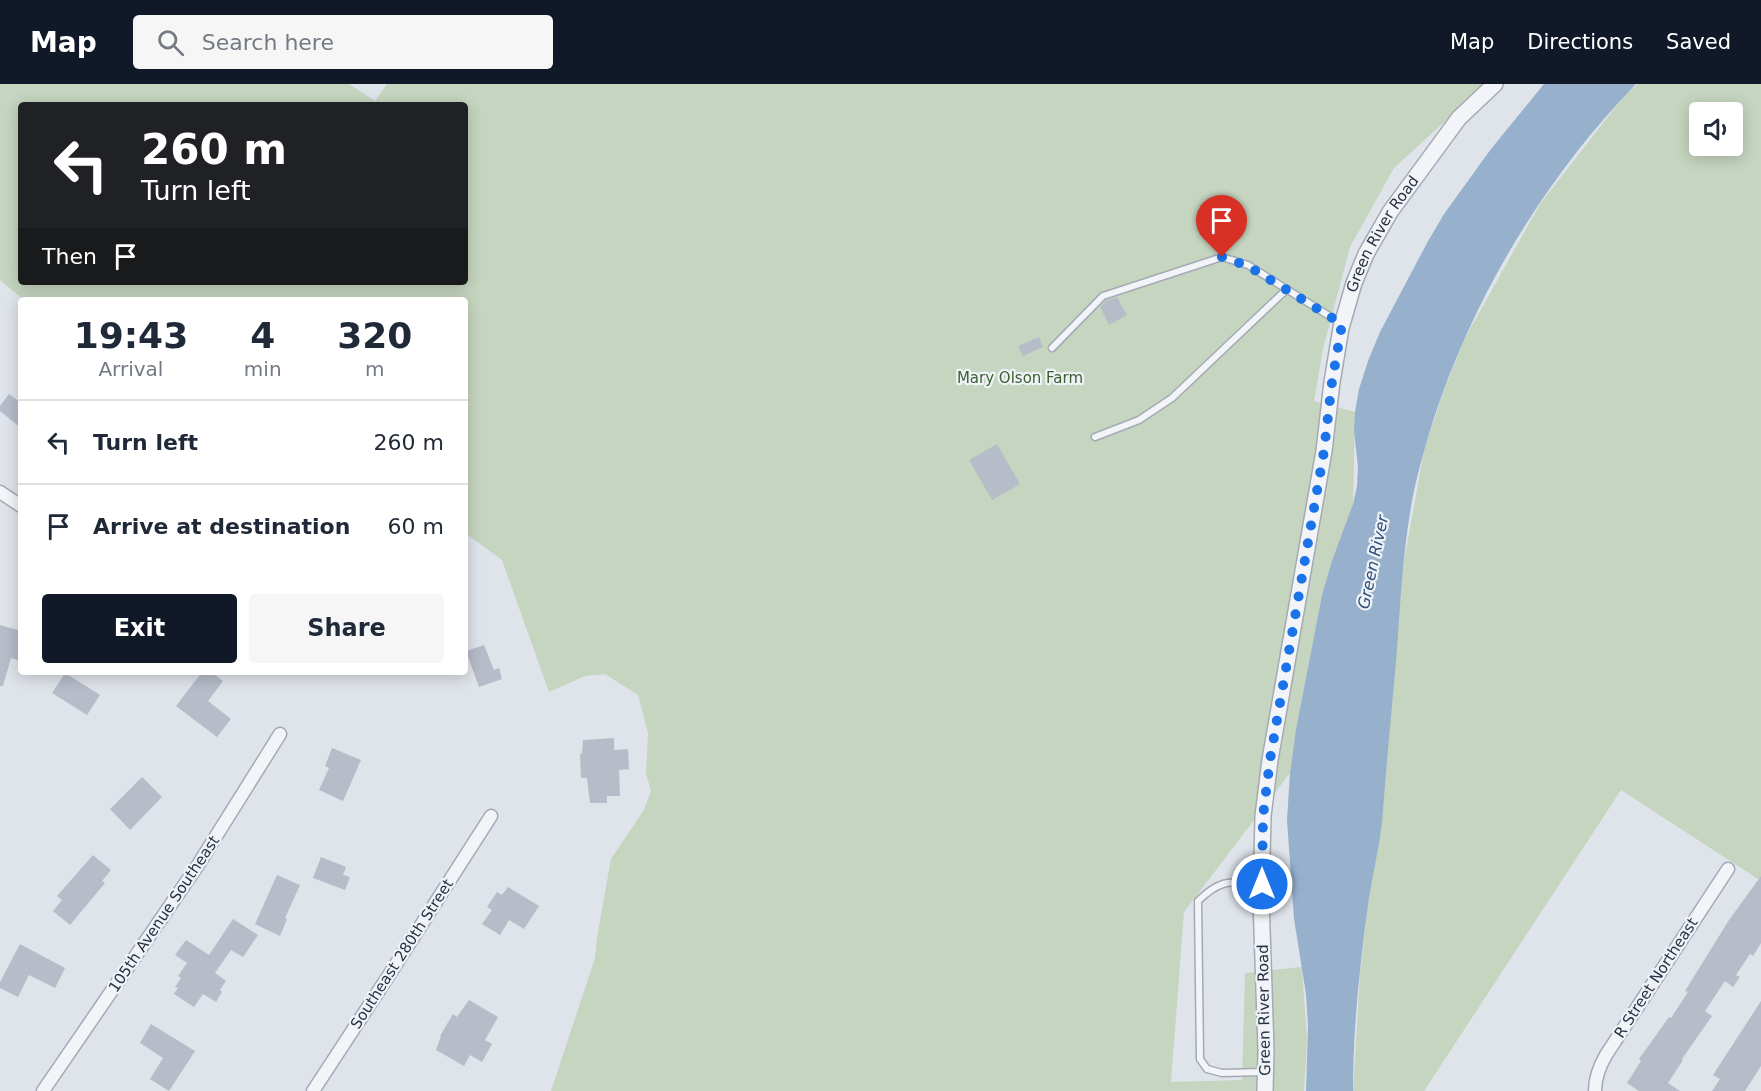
<!DOCTYPE html>
<style>
:root{--surface:#fff;--page:#f6f6f7;--text:#1f2937;--muted:#747a83;--line:#e0e1e3;--accent:#111827}
body{margin:0;font-family:"DejaVu Sans",sans-serif;background:var(--page);color:var(--text);height:100vh;display:flex;flex-direction:column;font-size:22px;white-space:nowrap}
*{box-sizing:border-box;margin:0}
p{font-size:20px;color:var(--muted)}
.icon{flex:none;width:33px;height:33px;fill:none;stroke:currentColor;stroke-width:2;stroke-linecap:round;stroke-linejoin:round}
.map{position:relative;flex:1;overflow:hidden}
.drawer{position:absolute;left:18px;top:213px;width:450px;height:378px;display:flex;flex-direction:column;background:var(--surface);border-radius:6px;box-shadow:0 3px 15px #0003}
.drawer>*{flex:none}
.guide{position:absolute;left:18px;top:18px;width:450px;height:183px;border-radius:6px;box-shadow:0 3px 15px #0003;background:#202124;color:#fff;overflow:hidden}
.fabs{position:absolute;left:1689px;top:18px;display:grid;gap:12px}
.fabs a{display:grid;place-items:center;width:54px;height:54px;border-radius:6px;background:var(--surface);box-shadow:0 3px 15px #0003;font-size:30px}
.pin{position:absolute;display:grid;place-items:center;width:51px;height:51px;color:#fff;margin:-62px -26px;border-radius:50% 50% 50% 0;rotate:-45deg;box-shadow:0 0 6px #0007}
.pin .icon{rotate:45deg}
.me{position:absolute;width:66px;margin:-33px;rotate:0deg;stroke-linejoin:round;filter:drop-shadow(0 0 4px #0008)}
.turn{display:flex;align-items:center;gap:21px;height:126px;padding:0 24px;font-size:27px}
.turn .icon{width:78px;height:78px;stroke-width:2.5}
.turn b{display:block;font-size:42px;line-height:51px}
.then{display:flex;align-items:center;height:57px;padding:0 24px;background:#0003;gap:12px;font-size:22px}
.eta{display:flex;justify-content:space-evenly;align-items:center;height:102px;text-align:center}
.eta b{font-size:36px;font-weight:800;line-height:42px}
.cta{display:flex;gap:12px;margin-top:auto;padding:12px 24px}
.cta a{flex:1;height:69px;border-radius:6px;background:var(--accent);color:#fff;font-size:24px;font-weight:800;line-height:69px;text-align:center}
.cta a+a{background:var(--page);color:var(--text)}
ul{padding:0;list-style:none}
li{display:flex;align-items:center;gap:18px;height:84px;padding:0 24px;border-top:2px solid var(--line)}
li div{flex:1}
li b{display:block;font-size:22px}
li em{font-style:normal}
header{display:flex;align-items:center;gap:36px;box-sizing:border-box;height:84px;padding:0 30px;background:var(--accent);color:#fff}
header strong{font-size:28px}
nav{display:flex;gap:33px;margin-inline-start:auto;font-size:21px}
.search{width:420px;height:54px;background:var(--page);display:flex;align-items:center;gap:15px;box-sizing:border-box;padding:0 21px;border-radius:6px;color:var(--muted);font-size:22px}
.map>svg:first-child{display:block}
</style>
<header>
<strong>Map</strong>
<div class="search"><svg class="icon" aria-label="search" viewBox="0 0 24 24"><circle cx="10" cy="10" r="6"/><path d="M15 15l6 6"/></svg>Search here</div>
<nav><a>Map</a><a>Directions</a><a>Saved</a></nav>
</header>
<div class="map">
<svg width="1761" height="1007" viewBox="0 0 1761 1007">
<rect width="100%" height="100%" fill="#dfe3ea"/>
<!-- green -->
<path fill="#c5d5bf" fill-rule="evenodd" d="M0 0H349L375 17 387 0H1499L1453 30 1394 84 1350 163 1323 265 1314 317 1355 328 1353 420 1322 511 1296 645 1290 689 1184 828 1171 998 1242 996 1245 889 1302 883 1307 955 1304 1007H551L595 874 597 854 611 775 644 726 651 707 646 689 648 649 638 611 605 590 585 592 549 608 502 476 465 449V216H24L0 196ZM21 21H465V198H21Z
M1638 0H1761V797L1621 706 1424 1007H1353L1360 890 1369 812 1381 744 1401 494 1424 367 1443 309 1465 254 1540 120 1624 12ZM1700 28H1732V62H1700Z"/>
<!-- water -->
<path fill="#97b1cd" d="M1544 0H1636C1545 94 1475 210 1434 334 1425 363 1416 393 1411 423 1402 474 1400 526 1396 578 1391 632 1386 686 1382 739 1379 764 1373 789 1369 814 1360 878 1353 943 1353 1007H1306L1308 942 1306 910 1294 835 1287 736 1290 689 1296 645 1322 511 1332 477 1353 420 1357 402 1358 383 1354 347 1355 328 1359 305 1368 277 1380 248 1427 159 1444 130 1491 65Z"/>
<!-- building -->
<path fill="#b6bcc8" d="M1117 213 1127 231 1109 241 1100 223 1106 217Z
M1039 253 1043 263 1023 272 1018 262Z
M9 310 21 319V344L0 327V322Z
M997 360 1020 400 992 416 969 376Z
M0 541 21 547V577L11 574 3 602H0Z
M484 561 494 586 499 584 502 595 479 603 466 567Z
M202 588H211L223 597 208 617 231 635 217 653 176 622Z
M65 589 100 611 87 631 52 609Z
M614 654V666L628 665 629 685 619 686 620 712H607V719H590L587 694H581L580 670H582L583 656Z
M332 664 361 676 343 717 319 706 329 684 325 682Z
M142 693 162 713 130 746 110 725Z
M93 771 111 786 102 797 105 799 70 841 53 827 62 816 57 812Z
M321 773 346 783 343 791 350 793 345 806 313 794Z
M277 791 300 801 285 834 287 835 280 852 255 840Z
M1761 792V859L1753 872 1750 870 1736 891 1740 893 1733 903 1725 897 1705 927 1712 932 1682 975 1683 976 1668 999 1680 1007H1639L1627 999 1641 977 1639 975 1669 933 1671 934 1688 908 1685 907 1729 836Z
M508 803 539 822 524 845 509 836 500 851 482 840 492 826 487 823 497 808 502 811Z
M233 835 258 851 243 873 231 866 215 889 226 897 220 906 222 908 216 918 203 910 194 923 174 910 178 904 175 903 181 894 178 892 187 879 175 871 186 856 209 871Z
M20 860 65 884 55 904 29 891 18 913 0 904V898Z
M469 916 498 933 485 956 492 960 482 978 470 971 464 982 436 966 441 952H440L453 930 457 933Z
M1761 917V982L1745 1007H1712L1720 995 1713 991Z
M151 940 195 967 169 1007 150 995 163 974 140 959Z"/>
<g fill="none" stroke-linecap="round" stroke-linejoin="round">
<!-- service casing -->
<g stroke="#a4aab5" stroke-width="9">
<path id="service" d="M1052 264 1103 212 1222 173 1248 181 1342 240
M1095 353 1139 336 1172 314 1287 205
M1261 799C1231 798 1221 794 1198 817L1200 975 1207 985 1222 989 1263 988"/>
</g>
<!-- minor casing -->
<g stroke="#a4aab5" stroke-width="15">
<path id="minor" d="M0 408 21 422
M43 1007 198 781 280 650
M313 1007 391 888 491 732
M1595 1007C1595 994 1599 983 1606 971L1728 785"/>
</g>
<!-- tertiary casing -->
<g stroke="#a4aab5" stroke-width="18">
<g id="tertiary">
<path id="s1" d="M1265 1007 1266 966 1261 815 1263 732 1270 676 1324 367 1332 298 1341 244 1354 199 1366 170 1390 128 1459 34 1495 0"/>
</g>
</g>
<!-- service -->
<use href="#service" stroke="#f2f4f8" stroke-width="6"/>
<!-- minor -->
<use href="#minor" stroke="#f2f4f8" stroke-width="12"/>
<!-- tertiary -->
<use href="#tertiary" stroke="#f2f4f8" stroke-width="15"/>
</g>
<g fill="none" stroke-linecap="round" stroke-linejoin="round">
<!-- route -->
<path stroke="#1a73e8" stroke-width="10" stroke-dasharray="0 18" d="M1222 173 1248 182 1342 240 1332 298 1324 367 1270 676 1263 732 1262 800"/>
</g>
<g text-anchor="middle" dominant-baseline="central" stroke-width="4.5" stroke-linejoin="round" paint-order="stroke">
<!-- street labels -->
<g font-size="15" fill="#263143" stroke="#eff2f7">
<text stroke="none"><textPath href="#s1" startOffset="873">Green River Road</textPath></text>
<text transform="translate(164 830) rotate(-56)">105th Avenue Southeast</text>
<text transform="translate(402 870) rotate(-57)">Southeast 280th Street</text>
<text transform="translate(1656 894) rotate(-57)">R Street Northeast</text>
<text transform="translate(1264 926) rotate(-91)">Green River Road</text>
</g>
<!-- park labels -->
<g font-size="15" fill="#3b6032" stroke="#eff2f7">
<text x="1020" y="294">Mary Olson Farm</text>
</g>
<!-- water labels -->
<g font-size="16" font-style="italic" fill="#2c4f7b" stroke="#eff2f7">
<text transform="translate(1373 478) rotate(-78)">Green River</text>
</g>
</g>
</svg>
<div class="fabs">
<a><svg class="icon" aria-label="sound" viewBox="0 0 24 24"><path d="M4 9h4l5-4v14l-5-4H4zM17 9q2 3 0 6"/></svg></a>
</div>
<div class="pin" style="left:1222px;top:173px;background:#d93025"><svg class="icon" aria-label="arrive" viewBox="0 0 24 24"><path d="M6 21V4h12l-3 4 3 4H6"/></svg></div>
<svg class="me" style="left:1262px;top:800px" viewBox="-20 -20 40 40"><circle r="17" fill="#1a73e8" stroke="#fff" stroke-width="3"/><path d="M0-11L8 9 0 5-8 9z" fill="#fff"/></svg>
<div class="guide">
<div class="turn"><svg class="icon" aria-label="left" viewBox="0 0 24 24"><path d="M17 20v-9H6M10 6l-5 5 5 5"/></svg><div><b>260 m</b>Turn left</div></div>
<div class="then">Then<svg class="icon" aria-label="arrive" viewBox="0 0 24 24"><path d="M6 21V4h12l-3 4 3 4H6"/></svg></div>
</div>
<section class="drawer">
<div class="eta">
<div><b>19:43</b><p>Arrival</p></div>
<div><b>4</b><p>min</p></div>
<div><b>320</b><p>m</p></div>
</div>
<ul>
<li><svg class="icon" aria-label="left" viewBox="0 0 24 24"><path d="M17 20v-9H6M10 6l-5 5 5 5"/></svg><div><b>Turn left</b></div><em>260 m</em></li>
<li><svg class="icon" aria-label="arrive" viewBox="0 0 24 24"><path d="M6 21V4h12l-3 4 3 4H6"/></svg><div><b>Arrive at destination</b></div><em>60 m</em></li>
</ul>
<div class="cta"><a>Exit</a><a>Share</a></div>
</section>
</div>
